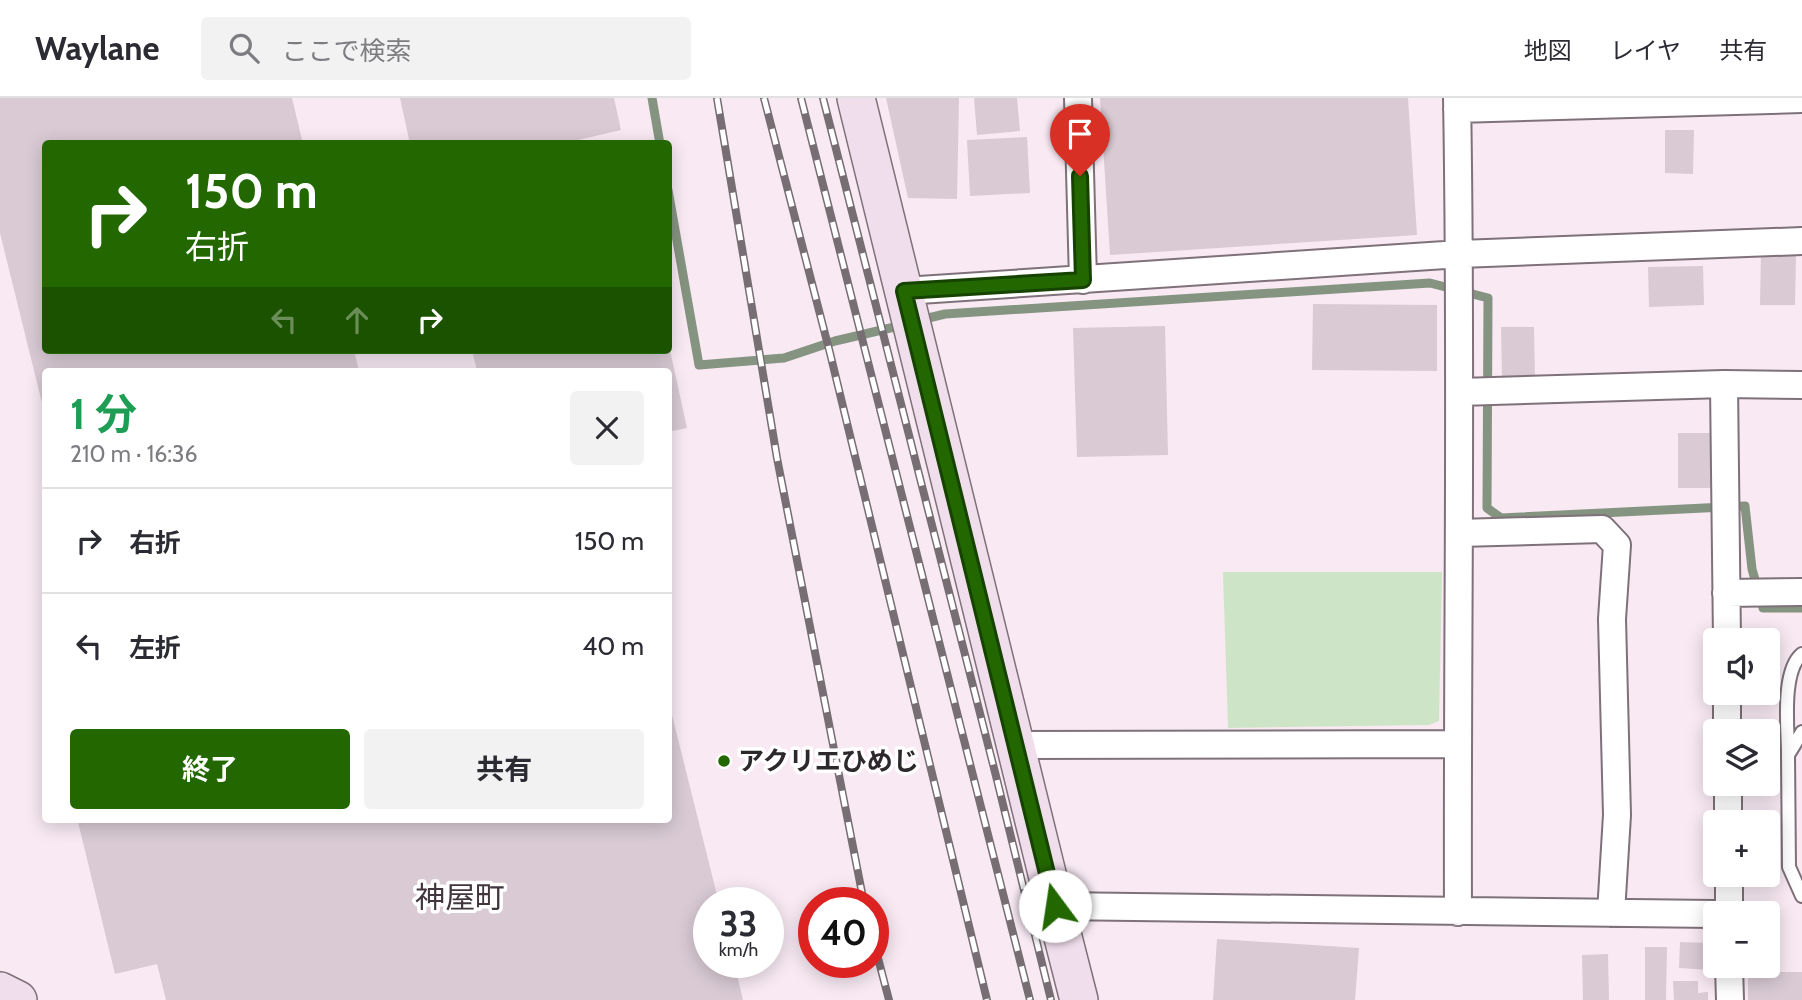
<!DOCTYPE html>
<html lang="ja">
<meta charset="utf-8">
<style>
:root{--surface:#fff;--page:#f2f2f3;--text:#2b2b33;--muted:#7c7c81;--line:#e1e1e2;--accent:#226700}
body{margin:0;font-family:Cabin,"Noto Sans JP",sans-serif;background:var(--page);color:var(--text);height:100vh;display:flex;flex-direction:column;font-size:26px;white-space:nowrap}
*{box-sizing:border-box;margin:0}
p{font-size:23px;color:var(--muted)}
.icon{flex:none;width:38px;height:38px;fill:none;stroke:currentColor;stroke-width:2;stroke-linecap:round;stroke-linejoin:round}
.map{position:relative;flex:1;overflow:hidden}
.side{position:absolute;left:42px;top:270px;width:630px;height:455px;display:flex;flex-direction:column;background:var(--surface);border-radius:7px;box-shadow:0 4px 18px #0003}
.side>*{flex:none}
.hud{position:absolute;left:42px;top:42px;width:630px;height:214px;border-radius:7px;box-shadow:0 4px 18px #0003;background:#226700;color:#fff;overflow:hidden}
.buttons{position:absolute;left:1703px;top:530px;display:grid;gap:14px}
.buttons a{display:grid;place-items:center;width:77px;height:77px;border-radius:7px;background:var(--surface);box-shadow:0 4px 18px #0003;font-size:35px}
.speed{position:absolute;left:693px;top:789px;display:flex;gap:14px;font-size:35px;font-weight:700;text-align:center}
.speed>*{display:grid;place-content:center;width:91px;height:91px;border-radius:50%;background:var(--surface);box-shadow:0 4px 18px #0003;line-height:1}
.speed small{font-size:18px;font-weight:400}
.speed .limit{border:10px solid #d22;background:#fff;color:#111}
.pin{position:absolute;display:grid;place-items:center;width:60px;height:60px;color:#fff;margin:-72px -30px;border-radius:50% 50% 50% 0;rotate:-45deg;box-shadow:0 0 7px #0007}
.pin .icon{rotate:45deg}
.me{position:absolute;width:77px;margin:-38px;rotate:346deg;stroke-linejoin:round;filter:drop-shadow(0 0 5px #0008)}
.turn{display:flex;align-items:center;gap:24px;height:147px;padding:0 28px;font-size:32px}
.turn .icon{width:91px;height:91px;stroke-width:2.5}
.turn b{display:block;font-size:49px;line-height:60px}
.lanes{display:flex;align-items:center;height:66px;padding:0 28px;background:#0003;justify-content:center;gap:35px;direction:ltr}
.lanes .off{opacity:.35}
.round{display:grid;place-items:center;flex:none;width:74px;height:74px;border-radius:7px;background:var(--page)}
.headline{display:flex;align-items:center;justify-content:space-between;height:119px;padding:0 28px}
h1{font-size:42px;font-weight:700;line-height:52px;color:#1e9e55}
.primary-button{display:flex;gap:14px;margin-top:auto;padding:14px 28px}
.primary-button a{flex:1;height:80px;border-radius:7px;background:var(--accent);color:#fff;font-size:28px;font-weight:700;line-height:80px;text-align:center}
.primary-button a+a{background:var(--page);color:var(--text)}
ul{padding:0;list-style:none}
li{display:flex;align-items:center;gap:21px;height:105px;padding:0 28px;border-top:2px solid var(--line)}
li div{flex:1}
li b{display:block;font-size:26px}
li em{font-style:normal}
header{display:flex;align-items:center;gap:42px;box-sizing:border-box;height:98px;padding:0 35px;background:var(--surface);border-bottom:2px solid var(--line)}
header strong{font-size:33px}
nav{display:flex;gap:38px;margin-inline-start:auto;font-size:24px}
.search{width:490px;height:63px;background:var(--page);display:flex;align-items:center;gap:18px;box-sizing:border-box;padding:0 24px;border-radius:7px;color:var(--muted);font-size:26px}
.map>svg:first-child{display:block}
</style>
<header>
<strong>Waylane</strong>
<div class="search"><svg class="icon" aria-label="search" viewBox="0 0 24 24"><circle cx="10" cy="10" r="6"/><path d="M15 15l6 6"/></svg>ここで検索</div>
<nav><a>地図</a><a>レイヤ</a><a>共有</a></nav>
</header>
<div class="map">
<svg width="1802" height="902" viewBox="0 0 1802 902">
<rect width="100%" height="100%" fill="#f8e9f3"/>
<!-- green -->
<path fill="#cde5c6" d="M1223 474H1442L1439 623 1429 627 1228 630Z"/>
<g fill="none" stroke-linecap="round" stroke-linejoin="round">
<!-- stream -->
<path stroke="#859480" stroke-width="9" d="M652 0 660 46
M668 92 699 267 784 260 835 243 903 227
M920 222 945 216 1430 185 1488 200 1487 410 1501 420 1745 408 1752 471 1763 510H1802"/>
</g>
<!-- building -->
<path fill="#d9cad4" d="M0 0H292L303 46H46V252H354L359 273H46L45 317 0 135Z
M400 0H614L621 32 561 46H410Z
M886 0H959L957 101 908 100Z
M974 0H1017L1020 33 977 37Z
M1100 0H1408L1417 137 1110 157Z
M1665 32H1694L1693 76 1665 75Z
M1027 39 1030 95 970 98 967 42Z
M1761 155 1796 156 1795 207H1760Z
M1703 168 1704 207 1649 209 1648 169Z
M1313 206 1437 207V273L1312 272Z
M1165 228 1168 357 1077 359 1073 230Z
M1501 229H1534L1535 282 1502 283Z
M472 252H670L687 330 668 334V273H477Z
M1678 335H1717V390H1678Z
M668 601 719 805H709V864H734L743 902H166L157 866 115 876 78 724 88 721H668Z
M1217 841 1359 850 1355 902H1213Z
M1680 844 1712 845 1711 872 1679 870Z
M1645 849H1667L1666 902H1645Z
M1608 856 1609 902H1583L1582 857Z
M1748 874H1802V902H1748Z
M1673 883H1698V895L1708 894V902H1674Z"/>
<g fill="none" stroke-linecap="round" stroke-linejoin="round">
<!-- lane casing -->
<g stroke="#7e7179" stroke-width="16">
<path id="lane" d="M1802 634 1788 657 1789 769 1802 798
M1788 656C1788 631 1781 573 1802 556"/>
</g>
<!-- street casing -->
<g stroke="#7e7179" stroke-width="30">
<path id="street" d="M1078 0 1083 182
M1457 0C1462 271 1457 543 1458 814
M1457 11 1802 1
M904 193 1460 156 1802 143
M1724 286 1727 542
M1460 294 1724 286 1802 287
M1459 435 1602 431 1617 447 1612 521 1617 717 1611 815
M1726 495 1802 494
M1727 595V634
M1016 647 1458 646
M1728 686V724
M1729 777V816
M1055 808 1715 816
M1729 868 1730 902"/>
</g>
<!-- secondary casing -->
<g stroke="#7e7179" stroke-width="40">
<path id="secondary" d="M856 0 1055 808 1079 902
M0 893 18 902"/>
</g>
<!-- lane -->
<use href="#lane" stroke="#fff" stroke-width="12"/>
<!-- street -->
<use href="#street" stroke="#fff" stroke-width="26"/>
<!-- secondary -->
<use href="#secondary" stroke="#f1deec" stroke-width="37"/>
<!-- rail casing -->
<g stroke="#766e73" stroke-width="8">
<path id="rail" d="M717 0 777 360 864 805
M764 0 830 255 987 902
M801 0 1030 902
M823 0 997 682 1051 902
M873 841 889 902"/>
</g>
<!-- rail -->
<use href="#rail" stroke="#fff" stroke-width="5" stroke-dasharray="16" stroke-linecap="butt"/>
</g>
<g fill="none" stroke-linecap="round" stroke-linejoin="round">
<!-- route casing -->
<g stroke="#164300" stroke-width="18">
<path id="route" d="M1055 808 904 193 1083 182 1080 78"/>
</g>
<!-- route -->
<use href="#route" stroke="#226700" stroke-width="12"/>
</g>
<!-- markers -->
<circle fill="#226700" stroke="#fff" stroke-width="2.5" cx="724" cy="663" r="7"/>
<g text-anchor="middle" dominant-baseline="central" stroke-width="7" stroke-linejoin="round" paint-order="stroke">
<!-- poi labels -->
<g font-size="26" font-weight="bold" fill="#2d282b" stroke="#fff" text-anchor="start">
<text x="738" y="663">アクリエひめじ</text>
</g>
<!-- quarter labels -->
<g font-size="30" fill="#41363d" stroke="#fff">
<text x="460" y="799">神屋町</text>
</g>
</g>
</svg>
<div class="buttons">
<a><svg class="icon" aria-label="sound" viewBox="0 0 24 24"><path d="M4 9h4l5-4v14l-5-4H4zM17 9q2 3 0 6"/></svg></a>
<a><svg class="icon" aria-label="layers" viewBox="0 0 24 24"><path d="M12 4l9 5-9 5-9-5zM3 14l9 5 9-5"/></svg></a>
<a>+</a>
<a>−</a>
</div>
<div class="speed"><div>33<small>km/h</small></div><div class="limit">40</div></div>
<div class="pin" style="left:1080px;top:78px;background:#d93025"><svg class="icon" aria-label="arrive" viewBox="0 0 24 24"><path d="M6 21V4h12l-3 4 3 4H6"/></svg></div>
<svg class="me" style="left:1055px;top:808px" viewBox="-20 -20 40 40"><circle r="19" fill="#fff"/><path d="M0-13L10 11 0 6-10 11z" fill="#226700"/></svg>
<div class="hud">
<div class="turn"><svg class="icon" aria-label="right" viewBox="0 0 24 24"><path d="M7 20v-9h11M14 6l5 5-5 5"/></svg><div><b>150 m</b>右折</div></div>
<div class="lanes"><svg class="icon off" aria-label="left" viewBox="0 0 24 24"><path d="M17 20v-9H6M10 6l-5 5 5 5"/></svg><svg class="icon off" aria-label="ahead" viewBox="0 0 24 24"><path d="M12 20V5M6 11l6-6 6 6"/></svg><svg class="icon" aria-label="right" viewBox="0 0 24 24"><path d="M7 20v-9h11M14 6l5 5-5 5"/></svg></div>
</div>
<section class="side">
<div class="headline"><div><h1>1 分</h1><p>210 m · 16:36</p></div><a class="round"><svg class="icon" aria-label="close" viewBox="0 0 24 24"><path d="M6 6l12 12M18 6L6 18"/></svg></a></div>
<ul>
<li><svg class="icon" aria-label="right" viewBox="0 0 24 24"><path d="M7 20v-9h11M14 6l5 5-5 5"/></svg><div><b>右折</b></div><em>150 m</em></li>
<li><svg class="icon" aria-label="left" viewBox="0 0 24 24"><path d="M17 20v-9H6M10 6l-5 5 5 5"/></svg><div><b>左折</b></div><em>40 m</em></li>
</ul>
<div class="primary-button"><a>終了</a><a>共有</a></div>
</section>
</div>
